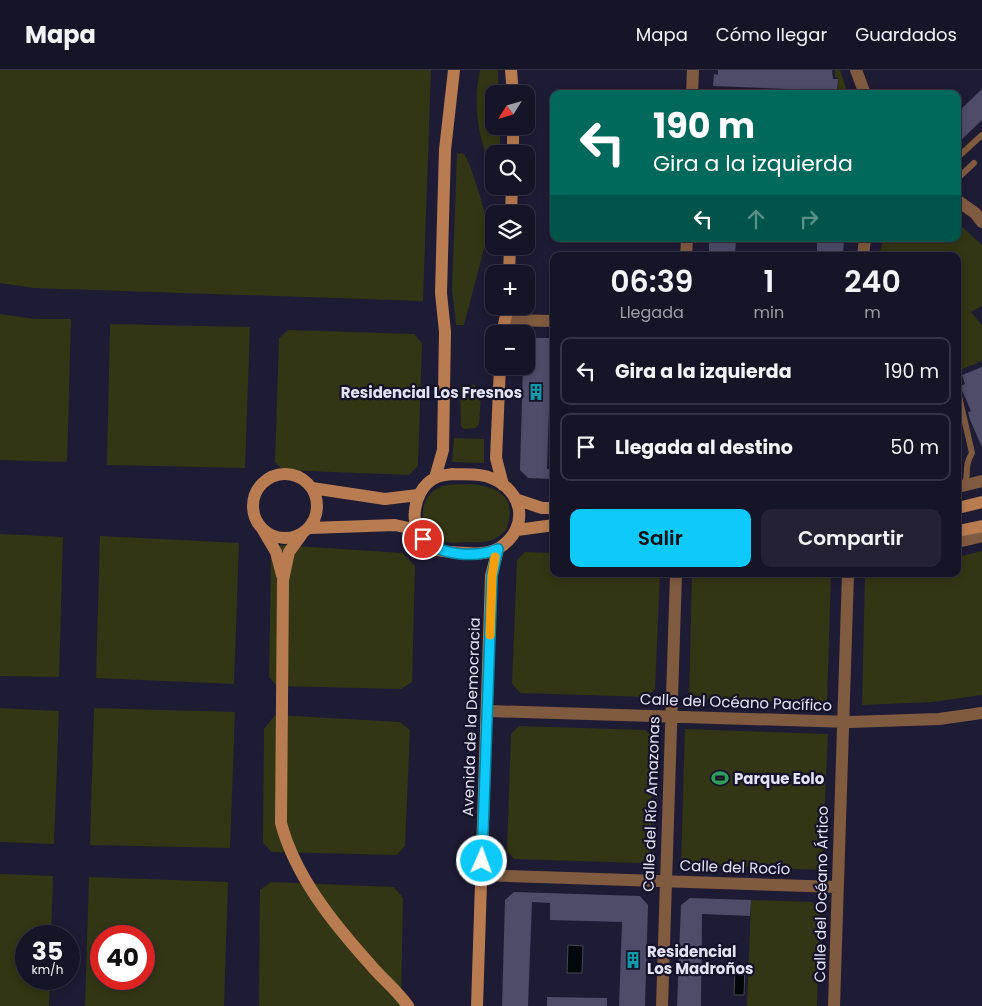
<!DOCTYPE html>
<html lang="es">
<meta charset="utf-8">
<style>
:root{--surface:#161427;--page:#232133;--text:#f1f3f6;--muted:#9e9ea7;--line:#353344;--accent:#0dcafa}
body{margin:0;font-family:Poppins,sans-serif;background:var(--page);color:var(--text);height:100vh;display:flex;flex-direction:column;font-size:19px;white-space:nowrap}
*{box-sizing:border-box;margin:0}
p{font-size:16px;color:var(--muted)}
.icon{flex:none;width:28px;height:28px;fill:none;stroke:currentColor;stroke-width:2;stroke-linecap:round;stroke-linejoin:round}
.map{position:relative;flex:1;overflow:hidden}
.side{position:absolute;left:550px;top:182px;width:411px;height:325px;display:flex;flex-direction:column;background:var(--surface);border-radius:10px;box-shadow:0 2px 8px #0003,0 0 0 1px var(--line)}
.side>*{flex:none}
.top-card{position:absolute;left:550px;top:20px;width:411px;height:152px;border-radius:10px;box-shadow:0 2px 8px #0003,0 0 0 1px var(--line);background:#00695c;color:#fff;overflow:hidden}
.needle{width:32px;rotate:233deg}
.controls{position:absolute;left:485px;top:15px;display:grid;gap:10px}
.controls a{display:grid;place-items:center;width:50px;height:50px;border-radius:10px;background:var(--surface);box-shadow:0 2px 8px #0003,0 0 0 1px var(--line);font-size:25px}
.speed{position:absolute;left:15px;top:855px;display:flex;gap:10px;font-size:25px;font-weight:700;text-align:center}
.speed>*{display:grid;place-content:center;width:65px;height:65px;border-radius:50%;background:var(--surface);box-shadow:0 2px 8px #0003,0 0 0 1px var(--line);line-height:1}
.speed small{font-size:12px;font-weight:400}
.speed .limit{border:8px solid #d22;background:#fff;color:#111}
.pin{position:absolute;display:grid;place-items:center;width:42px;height:42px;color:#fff;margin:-21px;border:2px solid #fff;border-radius:50%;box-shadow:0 1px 5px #0007}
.me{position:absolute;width:55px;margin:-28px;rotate:2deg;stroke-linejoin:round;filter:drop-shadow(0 0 4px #0008)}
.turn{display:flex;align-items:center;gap:18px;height:105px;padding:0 20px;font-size:22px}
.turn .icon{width:65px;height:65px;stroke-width:2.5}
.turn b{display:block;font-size:35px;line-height:42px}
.lanes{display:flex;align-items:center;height:48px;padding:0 20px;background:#0003;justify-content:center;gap:25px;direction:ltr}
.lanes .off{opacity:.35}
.eta{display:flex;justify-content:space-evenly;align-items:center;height:85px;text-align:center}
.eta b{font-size:30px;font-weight:600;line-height:35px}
.button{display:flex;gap:10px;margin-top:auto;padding:10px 20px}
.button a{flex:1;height:58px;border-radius:10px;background:var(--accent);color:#111;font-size:20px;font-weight:600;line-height:58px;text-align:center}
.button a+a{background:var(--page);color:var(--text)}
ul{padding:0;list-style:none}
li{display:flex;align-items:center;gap:15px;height:68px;margin:0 10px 8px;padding:0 10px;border:2px solid var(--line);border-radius:10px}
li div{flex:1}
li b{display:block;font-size:19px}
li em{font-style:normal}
header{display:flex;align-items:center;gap:30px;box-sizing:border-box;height:70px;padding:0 25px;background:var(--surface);border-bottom:1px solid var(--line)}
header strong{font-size:24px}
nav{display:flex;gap:28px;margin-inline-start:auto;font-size:18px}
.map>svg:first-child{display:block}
</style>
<header>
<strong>Mapa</strong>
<nav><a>Mapa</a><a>Cómo llegar</a><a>Guardados</a></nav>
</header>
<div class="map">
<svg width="982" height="936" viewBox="0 0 982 936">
<rect width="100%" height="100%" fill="#1e1b34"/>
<!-- green -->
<path fill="#323614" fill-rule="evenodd" d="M0 0H431L423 231 34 218 0 213Z
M480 0H498L499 24H494V56H500V84H494V107C479 71 472 38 480 0Z
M835 0H840L848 24H823V21L838 22V8L835 7Z
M457 83 464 84 469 93 481 129 486 150V171L464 255H456L452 220Z
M958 153 982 175V236L971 242 982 255V291L958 301V186H878L884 169H958Z
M0 244 35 249H71L67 392 0 390Z
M110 254 250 257 245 398 107 395Z
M288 260 414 264 422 273 418 396 409 405 283 400 275 392 279 268Z
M460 315H475V325L481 326 479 354 476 358 464 359 461 356Z
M454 368 484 369V393L452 392Z
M471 414C500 417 518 428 506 460 494 472 486 473 471 472 462 472 451 474 443 471 416 462 416 425 443 416 452 413 462 415 471 414Z
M0 464 63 467 59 607 0 606Z
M100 466 239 473 234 614 96 608Z
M280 475 403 483 415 496 412 612 401 619 277 616 269 607 271 484Z
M982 481V625L932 632 862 635 865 504H958V487Z
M525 482 554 483V504H660L655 619 647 627 521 623 512 614 517 490Z
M692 504H831L827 634 689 628Z
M0 638 59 641 54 774 0 772Z
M94 638 235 642 230 778 90 775Z
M275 645 400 652 410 660 405 776 397 785 272 782 263 773 264 659Z
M519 656 645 660 654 668 650 785 641 793 514 789 507 781 511 664Z
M685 659 828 664 822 800 681 794Z
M0 804 53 806 51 866H26V909H50L49 936H0Z
M89 807 228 812 224 936H85ZM101 866H144V909H101Z
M271 812 394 817 403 828 401 936H259L260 820Z
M751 830 812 832 820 840 817 936H747Z"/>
<!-- water -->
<path fill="#00080b" stroke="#444951" d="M568 875 583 876 582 903H567Z
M735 897H745L744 925H734Z"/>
<!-- building -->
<path fill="#4e4c69" d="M718 0H832L833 9H838L837 21 713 16 714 4 718 5Z
M982 19V50L958 73V42Z
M709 169H736L735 186H709Z
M817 169H844L843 186H817Z
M533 268H554V278H551L547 399H552V409L528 408 520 400 523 296H526V274Z
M982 297V377L970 350 968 342 971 341 960 316 965 314 962 305Z
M514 822 640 826 648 835 645 936H619L622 852 550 850V833L532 832 528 936H502L505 830Z
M690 828 751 830 750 846 702 844 701 936H677L681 835Z
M547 927 607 928V936H547Z"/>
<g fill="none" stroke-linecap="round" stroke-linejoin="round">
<!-- lane -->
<path stroke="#815b40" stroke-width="6" d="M958 87 982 65
M958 108 974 93
M958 322 972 383C963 398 970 403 964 416"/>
<!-- street -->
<path stroke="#815b40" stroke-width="12" d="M856 0 865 24
M692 24 693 0
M958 131 975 143 982 152
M686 186 687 169
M863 186 865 169
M505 250 554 251
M958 417 982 411
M958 472 982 466
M488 641 850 652 939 649 982 643
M482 805 837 817
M662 936 676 504
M834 936 848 504"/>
<!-- secondary -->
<path stroke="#b97c51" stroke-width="12" d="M511 0 513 24
M513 56V84
M511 144 512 116
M509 204 510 176
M502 264 508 236
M500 296 496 388 503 415
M253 436a32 32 0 1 1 64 0a32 32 0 1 1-64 0Z
M453 404C465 405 481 403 491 408 524 421 530 458 499 478 489 484 477 484 466 483 455 482 442 483 432 478 406 464 411 420 435 408 440 405 447 405 453 404Z
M435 408 443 380 445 262 441 223 443 149 445 80 454 0
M312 418 385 429 418 425
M518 430 542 438H554
M958 438 982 432
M310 458 395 455 418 460
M263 460 276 482 282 505
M517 460 554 455
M958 461 982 456
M302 464 289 482 283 510 281 753C295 806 333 853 369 893 381 908 397 920 408 936
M477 936 491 506 498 479"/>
</g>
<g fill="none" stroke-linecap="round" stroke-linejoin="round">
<!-- route casing -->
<g stroke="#0883a2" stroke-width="12">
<path id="route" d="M423 469C441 486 476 488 498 479L492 506 482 791"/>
</g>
<!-- route -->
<use href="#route" stroke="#0dcafa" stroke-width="9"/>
<!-- slow -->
<path stroke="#f59e0b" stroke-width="9" d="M490 565 492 506 495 487"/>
</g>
<!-- icons -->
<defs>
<g id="building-bare" transform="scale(1.35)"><path d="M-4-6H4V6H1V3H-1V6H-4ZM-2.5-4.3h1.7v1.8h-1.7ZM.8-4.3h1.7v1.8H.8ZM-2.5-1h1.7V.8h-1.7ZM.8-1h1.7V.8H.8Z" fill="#0f9aa8" stroke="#15122a" stroke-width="2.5" paint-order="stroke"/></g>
<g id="stadium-bare" transform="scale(1.35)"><path d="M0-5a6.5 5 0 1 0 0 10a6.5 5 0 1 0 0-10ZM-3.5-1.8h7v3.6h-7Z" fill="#2e9e5b" stroke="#15122a" stroke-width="2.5" paint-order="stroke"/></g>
</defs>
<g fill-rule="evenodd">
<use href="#building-bare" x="536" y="322"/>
<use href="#stadium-bare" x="720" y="708"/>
<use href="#building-bare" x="633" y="890"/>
</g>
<g text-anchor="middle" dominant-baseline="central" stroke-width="4.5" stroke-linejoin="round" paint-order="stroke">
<!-- poi labels -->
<g font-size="15" font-weight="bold" fill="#e2e2f3" stroke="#15122a" text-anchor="start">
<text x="522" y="322" text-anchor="end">Residencial Los Fresnos</text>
<text x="734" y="708">Parque Eolo</text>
<text x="647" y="881">Residencial<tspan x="647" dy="17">Los Madroños</tspan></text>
</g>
<!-- street labels -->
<g font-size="15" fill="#e2e2f3" stroke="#15122a">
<text transform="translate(736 632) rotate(2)">Calle del Océano Pacífico</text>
<text transform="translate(471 647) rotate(-88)">Avenida de la Democracia</text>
<text transform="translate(651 734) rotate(-88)">Calle del Río Amazonas</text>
<text transform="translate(735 797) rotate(2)">Calle del Rocío</text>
<text transform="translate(821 824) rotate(-89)">Calle del Océano Ártico</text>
</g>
</g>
</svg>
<div class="controls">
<a><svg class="needle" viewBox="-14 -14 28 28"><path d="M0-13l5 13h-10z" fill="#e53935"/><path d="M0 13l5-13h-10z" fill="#9e9ea7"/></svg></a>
<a><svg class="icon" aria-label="search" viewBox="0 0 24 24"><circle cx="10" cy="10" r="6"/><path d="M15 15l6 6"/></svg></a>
<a><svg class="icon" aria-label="layers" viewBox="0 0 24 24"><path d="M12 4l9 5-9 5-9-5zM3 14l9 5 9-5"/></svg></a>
<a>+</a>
<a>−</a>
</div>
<div class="speed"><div>35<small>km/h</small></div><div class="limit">40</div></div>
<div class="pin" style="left:423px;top:469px;background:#d93025"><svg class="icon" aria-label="arrive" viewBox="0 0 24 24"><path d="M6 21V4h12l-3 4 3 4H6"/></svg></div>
<svg class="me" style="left:482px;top:791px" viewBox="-20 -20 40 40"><circle r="17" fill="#0dcafa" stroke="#fff" stroke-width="3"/><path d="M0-11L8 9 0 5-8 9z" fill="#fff"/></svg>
<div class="top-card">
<div class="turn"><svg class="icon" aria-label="left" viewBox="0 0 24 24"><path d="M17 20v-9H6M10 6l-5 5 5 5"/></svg><div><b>190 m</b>Gira a la izquierda</div></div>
<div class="lanes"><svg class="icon" aria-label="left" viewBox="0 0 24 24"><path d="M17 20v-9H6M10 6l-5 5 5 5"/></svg><svg class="icon off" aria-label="ahead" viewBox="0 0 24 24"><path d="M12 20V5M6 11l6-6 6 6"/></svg><svg class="icon off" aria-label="right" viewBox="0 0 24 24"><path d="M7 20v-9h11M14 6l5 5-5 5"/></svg></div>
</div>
<section class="side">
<div class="eta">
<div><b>06:39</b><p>Llegada</p></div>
<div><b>1</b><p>min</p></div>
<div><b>240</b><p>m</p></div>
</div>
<ul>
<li><svg class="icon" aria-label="left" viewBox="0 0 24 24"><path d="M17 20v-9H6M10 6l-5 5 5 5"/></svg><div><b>Gira a la izquierda</b></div><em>190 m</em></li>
<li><svg class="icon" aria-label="arrive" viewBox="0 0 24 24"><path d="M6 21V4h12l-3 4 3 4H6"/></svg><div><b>Llegada al destino</b></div><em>50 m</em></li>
</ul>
<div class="button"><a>Salir</a><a>Compartir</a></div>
</section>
</div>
